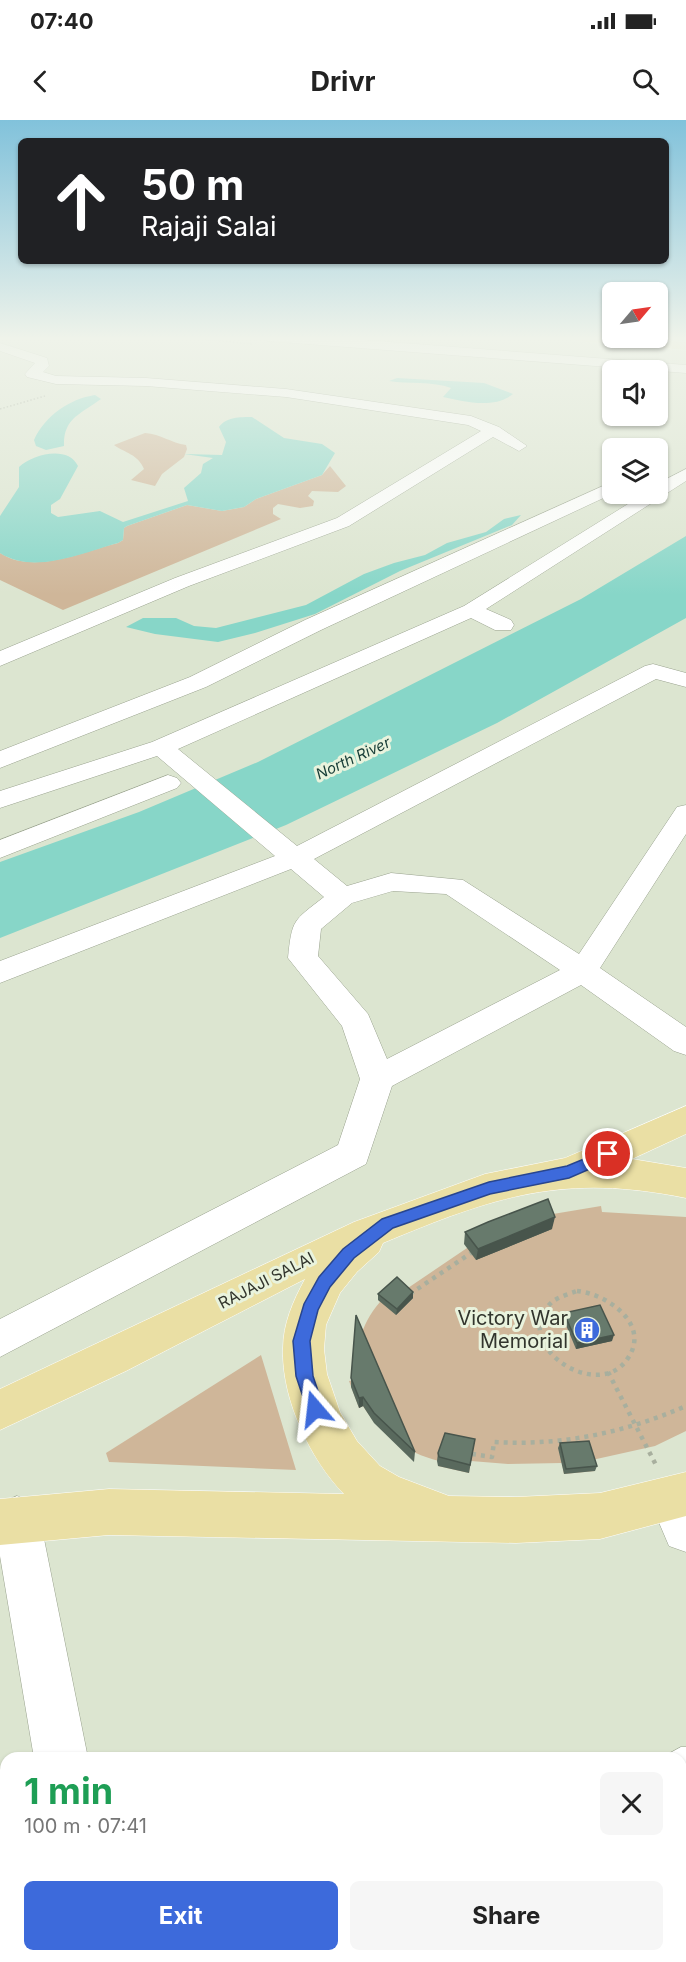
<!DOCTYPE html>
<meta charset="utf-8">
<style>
:root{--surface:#fff;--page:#f6f6f6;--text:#222;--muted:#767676;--accent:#3d6adb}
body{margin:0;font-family:Inter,sans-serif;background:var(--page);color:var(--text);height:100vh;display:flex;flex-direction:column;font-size:22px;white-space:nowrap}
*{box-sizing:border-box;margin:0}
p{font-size:20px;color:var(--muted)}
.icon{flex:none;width:33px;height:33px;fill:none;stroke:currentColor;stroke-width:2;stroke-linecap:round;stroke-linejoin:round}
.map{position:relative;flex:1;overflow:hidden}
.panel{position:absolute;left:0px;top:1632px;width:687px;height:210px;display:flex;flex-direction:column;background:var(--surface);border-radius:18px 18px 0 0;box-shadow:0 2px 4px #0004}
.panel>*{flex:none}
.hud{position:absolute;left:18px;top:18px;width:651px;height:126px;border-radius:9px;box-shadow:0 2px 4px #0004;background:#202124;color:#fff;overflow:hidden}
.needle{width:39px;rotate:61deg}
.tools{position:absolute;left:602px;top:162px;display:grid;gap:12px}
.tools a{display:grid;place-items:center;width:66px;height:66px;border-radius:9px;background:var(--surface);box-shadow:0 2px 4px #0004;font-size:30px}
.pin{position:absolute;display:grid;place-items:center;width:51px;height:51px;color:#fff;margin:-26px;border:3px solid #fff;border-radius:50%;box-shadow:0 2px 6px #0007}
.me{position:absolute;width:66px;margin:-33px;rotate:343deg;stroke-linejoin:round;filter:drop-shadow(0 0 4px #0008)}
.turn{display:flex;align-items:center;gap:21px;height:126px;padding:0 24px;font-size:27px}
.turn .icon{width:78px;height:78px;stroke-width:2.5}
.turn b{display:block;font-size:42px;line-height:51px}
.round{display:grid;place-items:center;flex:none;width:63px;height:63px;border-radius:9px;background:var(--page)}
.summary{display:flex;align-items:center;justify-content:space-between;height:102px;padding:0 24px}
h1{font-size:36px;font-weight:700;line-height:45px;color:#1e9e55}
.cta{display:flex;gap:12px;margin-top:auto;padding:12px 24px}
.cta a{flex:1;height:69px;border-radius:9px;background:var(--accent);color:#fff;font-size:24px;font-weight:700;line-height:69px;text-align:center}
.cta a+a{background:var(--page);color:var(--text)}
.status{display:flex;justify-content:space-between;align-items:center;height:42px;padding:0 30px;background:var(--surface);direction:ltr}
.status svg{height:16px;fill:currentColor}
header{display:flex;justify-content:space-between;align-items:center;height:78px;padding:0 24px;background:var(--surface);font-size:27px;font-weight:700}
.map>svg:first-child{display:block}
</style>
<div class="status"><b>07:40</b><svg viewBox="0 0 49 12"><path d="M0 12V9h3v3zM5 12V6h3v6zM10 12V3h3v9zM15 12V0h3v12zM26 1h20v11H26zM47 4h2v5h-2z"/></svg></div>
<header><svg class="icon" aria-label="back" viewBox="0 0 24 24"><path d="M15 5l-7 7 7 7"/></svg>Drivr<svg class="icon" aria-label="search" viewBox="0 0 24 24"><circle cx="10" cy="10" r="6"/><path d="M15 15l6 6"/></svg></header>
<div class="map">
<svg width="686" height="1842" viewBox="0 0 686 1842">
<rect width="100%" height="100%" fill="#dce5d0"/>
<!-- green -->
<path fill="#cfb699" d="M145 313C161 314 171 323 186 325L187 329 184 337 162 354 155 366 131 360 144 349C138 334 125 333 114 325Z
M330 346 346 366 338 372 312 371 308 376 314 381 313 386 300 388 278 384 273 388V394L281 399 63 490 0 460V433C34 455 81 432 118 423L123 420 124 408 127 406 187 385 222 391 244 387 256 379 322 355Z
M601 1086 602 1092 686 1097V1311L655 1326 592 1340 595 1351 564 1354 562 1343 508 1344 471 1341 469 1353 438 1346 439 1341C405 1332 382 1316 363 1286L359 1288 349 1261 354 1260C357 1229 359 1206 380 1182L378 1180 396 1163 405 1170 467 1128 535 1097Z
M261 1235 296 1350 109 1342 106 1333Z"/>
<!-- water -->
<path fill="#87d6c8" d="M397 258 484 263 513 274C494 289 465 282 443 277L451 268C433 261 408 264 389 261Z
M95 275 101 279C81 294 63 298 64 326L46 330 36 326 34 320C45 296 69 279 95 275Z
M252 297 284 318 322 324 335 333 322 355 256 379 244 387 222 391 187 385 127 406 124 408 123 420 118 423C82 433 34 455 0 433V396L19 367V347C33 334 68 325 78 346L60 379 51 385V393L58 397 100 391 123 402 188 381 184 368 201 353 203 344 213 338 184 334 222 335 226 322 219 307C226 297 240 297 252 297Z
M521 395 512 405 400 451 315 494 255 513 218 522 155 514 126 507 143 498H176L194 506 216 508 306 485 364 454 394 443 425 435 447 423 486 412 504 399Z
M686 416V498L497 603 286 705 0 818V742L139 692 258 642 581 479Z"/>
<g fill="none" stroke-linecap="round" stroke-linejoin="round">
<!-- minor casing -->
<g stroke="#99a28e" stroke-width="1">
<path id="minor" d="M262 217H325L686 245V253L268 221Z
M0 223 47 238 49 246 43 252 56 256 146 258 286 269 471 296 499 307 527 326 519 331 493 317 349 406 189 466 0 546V531L175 458 337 398 481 311 468 305 286 277 146 266 56 264 27 257 25 254 35 243 0 231Z
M686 349V361L486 489 511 500 514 505 511 510H495L471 498 178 629 297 726 645 546 653 544 686 553V567L656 559 314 739 347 766 391 753 463 760 579 834 677 687 686 685V714L600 848 686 907V935L674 931 581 865 392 966 366 1044 0 1237V1199L338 1025 360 959 342 906 288 838C292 799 293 801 324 777L291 749 0 863V841L275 736 157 636 0 688V671L152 622 464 486 644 374H657V364ZM393 771 446 774 560 850 387 939 368 894 318 836 321 809 352 783Z
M612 362V374L321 510 206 567 0 648V631L190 557 305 500Z
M168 655 177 658 181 663 177 668 0 738V720Z
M672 1356 686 1362V1432L669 1426 649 1379 656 1363Z
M17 1376 33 1383 40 1399 88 1638H34L0 1436V1384Z
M681 1627H686V1681H681V1638H661Z"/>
</g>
<!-- major casing -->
<g stroke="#fff" stroke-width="1">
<path id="major" d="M570 217 631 218 686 222V230L576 221Z
M686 986V1014L632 1039 686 1048V1078C564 1053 495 1076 383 1123L379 1132 357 1152 340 1173 326 1205 324 1229 327 1254 340 1292 357 1321 380 1346 399 1357 449 1376 516 1377 600 1373 686 1352V1396L600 1419 516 1423 109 1415 0 1425V1379L109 1369 344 1374C310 1339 281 1278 283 1228 283 1204 293 1181 305 1159L126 1251 0 1310V1269L354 1102 485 1054 565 1038Z"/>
</g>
<!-- path-far1 -->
<path stroke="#a8af9e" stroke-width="1.5" stroke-dasharray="1.5 2" stroke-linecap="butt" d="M184 217 252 224
M0 289 45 276"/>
<!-- path -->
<path stroke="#a8af9e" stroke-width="4.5" stroke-dasharray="4 5" stroke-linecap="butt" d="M577 1171C607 1174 651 1204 628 1238 598 1285 507 1223 552 1182 558 1177 569 1174 577 1171Z
M410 1174 471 1133
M608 1252 656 1345
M472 1334 492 1337 494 1322C561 1326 624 1313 686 1286"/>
<!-- minor -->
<use href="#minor" fill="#fff" fill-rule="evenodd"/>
<!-- major -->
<use href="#major" fill="#eadfa4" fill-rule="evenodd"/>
</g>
<!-- wall -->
<path fill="#59695d" d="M552 1109 476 1140 464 1124 465 1112Z
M413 1172V1178L396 1195 378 1180V1174Z
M564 1193 612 1221 576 1229 563 1198Z
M351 1258 415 1332 414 1342 374 1303 363 1286 359 1288 351 1267Z
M475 1319 469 1353 438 1346 437 1341 438 1333Z
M560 1323 597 1346 595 1351 564 1354 558 1328Z"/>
<!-- shaded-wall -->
<path fill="#48554c" d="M555 1097 552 1109 476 1140 478 1129Z
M413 1172V1178L396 1195 397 1189Z
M614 1215 612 1221 576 1229 577 1223Z
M363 1277V1286L359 1288V1278Z"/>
<!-- building -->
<path fill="#677a6c" stroke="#48554c" stroke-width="1.5" d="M548 1079 555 1097 478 1129 465 1112 488 1102Z
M397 1157 413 1172 397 1189 378 1174Z
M600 1185 614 1215 577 1223 564 1193Z
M356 1195 415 1332 374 1293 363 1277 359 1278 351 1258Z
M445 1313 475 1319 470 1345 439 1337 438 1333Z
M589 1321 597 1346 566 1349 560 1323Z"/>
<!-- sky -->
<linearGradient id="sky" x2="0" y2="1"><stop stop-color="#81c2db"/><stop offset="0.46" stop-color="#eff3ea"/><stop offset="1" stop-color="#eff3ea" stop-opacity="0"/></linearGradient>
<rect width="686" height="475" fill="url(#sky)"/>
<!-- route -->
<path fill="#3d6adb" stroke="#28458e" stroke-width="1.5" d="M608 1029 616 1034 613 1039 569 1058 490 1074 393 1108 354 1138 330 1167 318 1190 310 1221 313 1256 324 1289 321 1295 315 1297 309 1295 296 1256 293 1221 304 1184 319 1157 343 1129 382 1099 489 1062 567 1046Z"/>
<!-- icons -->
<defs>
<g id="building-disc" transform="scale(1.35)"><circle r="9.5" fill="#3d6adb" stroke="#e9f3dd"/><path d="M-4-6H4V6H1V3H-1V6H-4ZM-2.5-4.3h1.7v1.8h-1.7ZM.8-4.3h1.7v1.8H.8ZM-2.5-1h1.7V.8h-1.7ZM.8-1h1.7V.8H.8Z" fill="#fff"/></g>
</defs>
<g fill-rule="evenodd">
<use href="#building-disc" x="587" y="1210"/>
</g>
<g text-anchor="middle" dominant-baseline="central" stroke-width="6" stroke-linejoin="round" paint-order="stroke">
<!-- far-water labels -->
<g font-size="15" font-style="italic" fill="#163c36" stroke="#e9f3dd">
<text transform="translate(353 638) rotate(-25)">North River</text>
</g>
<!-- street labels -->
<g font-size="16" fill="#32352d" stroke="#e9f3dd">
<text transform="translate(266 1160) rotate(-27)">RAJAJI SALAI</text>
</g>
<!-- near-poi labels -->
<g font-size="20" fill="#32352d" stroke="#e9f3dd" text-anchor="end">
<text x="568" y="1198">Victory War<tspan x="568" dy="23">Memorial</tspan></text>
</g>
</g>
</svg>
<div class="tools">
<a><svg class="needle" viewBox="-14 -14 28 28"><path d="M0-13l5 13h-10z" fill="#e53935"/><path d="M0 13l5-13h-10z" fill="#767676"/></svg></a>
<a><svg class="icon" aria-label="sound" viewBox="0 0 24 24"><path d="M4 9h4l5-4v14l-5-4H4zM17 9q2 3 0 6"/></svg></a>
<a><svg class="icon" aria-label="layers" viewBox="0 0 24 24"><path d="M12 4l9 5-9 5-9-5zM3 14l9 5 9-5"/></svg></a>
</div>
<div class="pin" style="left:608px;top:1034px;background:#d93025"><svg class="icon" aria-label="arrive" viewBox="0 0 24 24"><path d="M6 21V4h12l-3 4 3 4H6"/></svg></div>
<svg class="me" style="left:315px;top:1289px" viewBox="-20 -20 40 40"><path d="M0-17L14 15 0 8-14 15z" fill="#3d6adb" stroke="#fff" stroke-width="4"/></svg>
<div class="hud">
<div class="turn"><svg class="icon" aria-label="ahead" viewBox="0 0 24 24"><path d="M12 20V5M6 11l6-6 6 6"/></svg><div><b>50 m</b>Rajaji Salai</div></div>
</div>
<section class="panel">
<div class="summary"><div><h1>1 min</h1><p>100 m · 07:41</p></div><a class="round"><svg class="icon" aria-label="close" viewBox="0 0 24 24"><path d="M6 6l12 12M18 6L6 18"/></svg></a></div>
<div class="cta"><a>Exit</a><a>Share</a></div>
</section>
</div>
